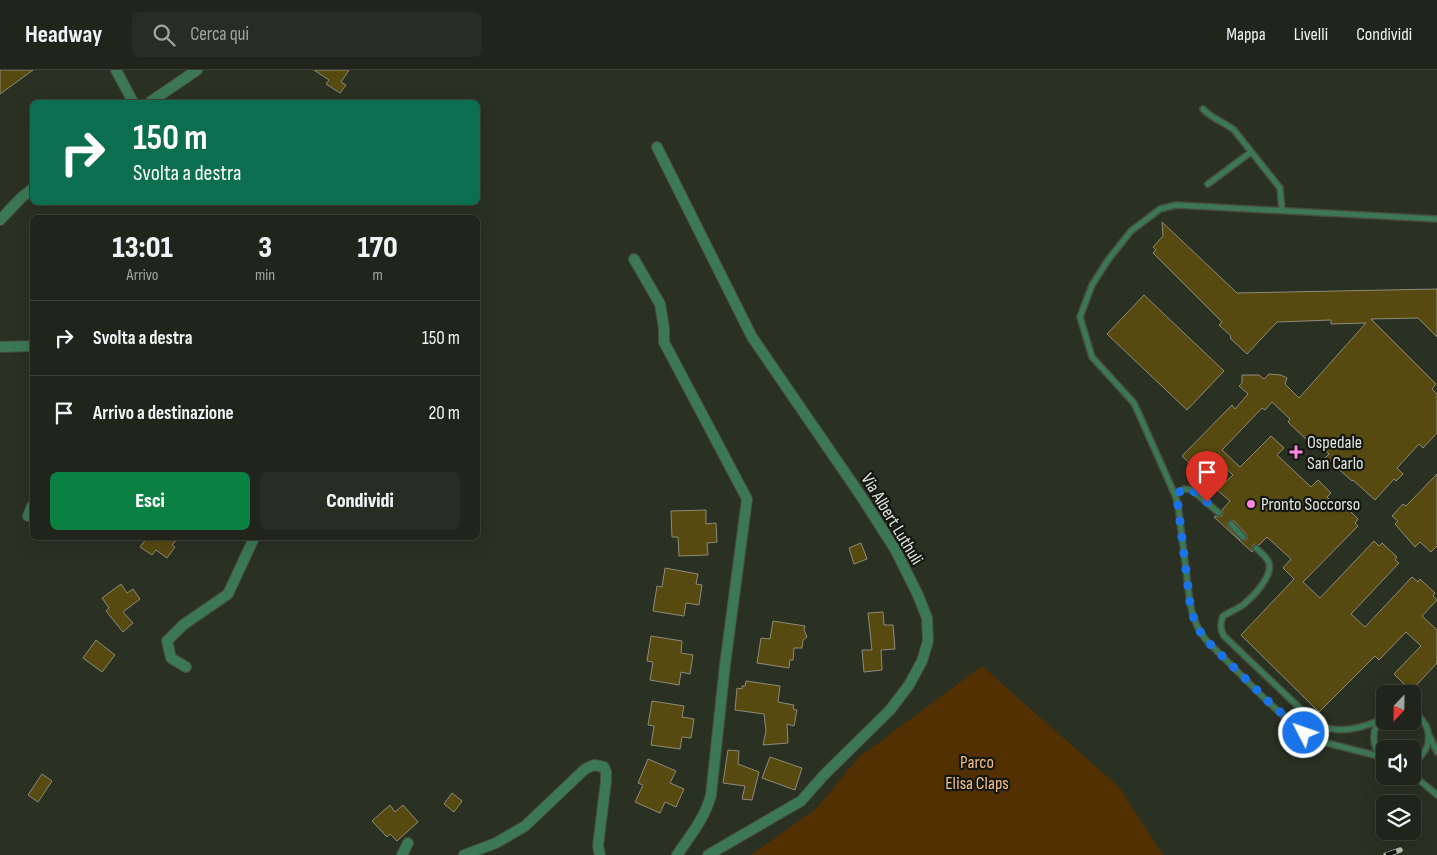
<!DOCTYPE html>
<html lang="it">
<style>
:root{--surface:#20241a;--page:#282c23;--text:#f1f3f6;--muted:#a2a4a2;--line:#3d4139;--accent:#0b8043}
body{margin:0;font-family:"Sofia Sans Condensed",sans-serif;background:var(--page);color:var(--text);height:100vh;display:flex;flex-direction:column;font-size:19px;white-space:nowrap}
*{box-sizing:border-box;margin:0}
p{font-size:16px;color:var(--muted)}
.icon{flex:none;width:28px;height:28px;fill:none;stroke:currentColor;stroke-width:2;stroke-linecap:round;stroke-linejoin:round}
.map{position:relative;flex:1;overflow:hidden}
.sheet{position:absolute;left:30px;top:145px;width:450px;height:325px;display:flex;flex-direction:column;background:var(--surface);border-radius:8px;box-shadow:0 5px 20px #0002,0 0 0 1px var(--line)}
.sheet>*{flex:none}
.hud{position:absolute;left:30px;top:30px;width:450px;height:105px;border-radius:8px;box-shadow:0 5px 20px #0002,0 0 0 1px var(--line);background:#0b6e4f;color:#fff;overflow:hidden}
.needle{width:32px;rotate:202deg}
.buttons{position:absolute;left:1376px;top:615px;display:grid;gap:10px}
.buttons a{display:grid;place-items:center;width:45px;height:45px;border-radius:8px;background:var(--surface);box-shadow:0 5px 20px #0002,0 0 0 1px var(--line);font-size:25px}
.pin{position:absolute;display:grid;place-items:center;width:42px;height:42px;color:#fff;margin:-51px -21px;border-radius:50% 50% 50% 0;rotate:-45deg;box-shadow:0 0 5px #0007}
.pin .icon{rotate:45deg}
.me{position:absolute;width:55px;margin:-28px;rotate:311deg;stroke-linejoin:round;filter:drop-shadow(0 0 4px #0008)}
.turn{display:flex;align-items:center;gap:18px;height:105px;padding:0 20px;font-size:22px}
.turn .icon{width:65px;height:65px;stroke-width:2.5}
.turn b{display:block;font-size:35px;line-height:42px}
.eta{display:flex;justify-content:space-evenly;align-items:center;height:85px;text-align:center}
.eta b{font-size:30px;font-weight:800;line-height:35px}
.button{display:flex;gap:10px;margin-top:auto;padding:10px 20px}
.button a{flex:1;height:58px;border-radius:8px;background:var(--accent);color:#fff;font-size:20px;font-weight:800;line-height:58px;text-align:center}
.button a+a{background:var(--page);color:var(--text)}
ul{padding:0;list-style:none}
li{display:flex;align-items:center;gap:15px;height:75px;padding:0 20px;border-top:1px solid var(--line)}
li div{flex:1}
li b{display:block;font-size:19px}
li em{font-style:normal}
header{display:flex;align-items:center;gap:30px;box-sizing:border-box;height:70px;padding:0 25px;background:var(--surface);border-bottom:1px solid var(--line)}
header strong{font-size:24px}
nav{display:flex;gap:28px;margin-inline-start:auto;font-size:18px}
.search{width:350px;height:45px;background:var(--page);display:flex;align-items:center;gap:12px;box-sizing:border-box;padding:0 18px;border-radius:8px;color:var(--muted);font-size:19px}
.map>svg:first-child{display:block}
</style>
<header>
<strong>Headway</strong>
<div class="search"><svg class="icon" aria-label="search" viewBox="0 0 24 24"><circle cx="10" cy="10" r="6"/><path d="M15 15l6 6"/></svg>Cerca qui</div>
<nav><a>Mappa</a><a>Livelli</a><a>Condividi</a></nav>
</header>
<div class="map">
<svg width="1437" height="785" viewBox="0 0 1437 785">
<rect width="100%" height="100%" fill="#2a3022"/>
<!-- green -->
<path fill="#533002" d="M982 596 1119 717 1163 785H751L817 738 858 688Z"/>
<!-- building -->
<path fill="#564a10" stroke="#8e8a79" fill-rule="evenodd" d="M0 0H33L0 24Z
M314 0H349L341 12 346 15 340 23 326 14 329 10Z
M1162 152 1237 223 1437 219V267L1418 248 1371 249 1436 314 1432 319 1437 324V363L1423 378 1419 374 1397 398 1403 404 1396 411 1394 409 1375 430 1353 410 1352 411 1333 394 1328 400 1320 393 1329 384 1313 370 1310 373 1288 352 1290 349 1272 332 1265 340 1262 338 1222 380 1240 397 1271 366 1284 378 1277 385 1311 417 1318 410 1331 423 1327 427 1342 441 1346 437 1358 449 1355 453 1358 456 1303 512 1320 528 1374 471 1379 476 1382 473 1397 487 1395 490 1399 493 1351 544 1365 557 1412 507 1418 512 1420 509 1435 523 1433 526 1437 530 1422 546 1437 560V593L1411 621 1394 604 1421 576 1406 562 1379 590 1375 586 1319 642 1241 565 1294 509 1283 498 1291 489 1267 467 1259 475 1255 474 1253 475 1252 479 1253 481 1252 482 1214 447 1216 446 1219 447 1222 446 1223 443 1222 440 1230 431 1217 420 1233 405 1215 387 1200 403 1182 386 1232 335 1235 339 1248 324 1239 316 1242 313V305H1259L1264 309 1269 304 1281 305 1287 308 1285 314 1299 328 1366 253 1331 254V250L1277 252 1247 284 1230 268 1231 266 1219 255 1222 252 1153 183 1156 180 1153 177 1163 166ZM1230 450 1234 451 1246 464 1247 468 1246 470H1240L1228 457 1227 453Z
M1144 225 1224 301 1187 340 1107 264Z
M1437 404V476L1431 482 1420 472 1415 477 1395 454 1398 451 1392 446 1403 434 1406 436Z
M706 440V454L716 453 717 472 707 473 708 485 679 486 678 467H672L671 441Z
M147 468H178L172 475 175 477 167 488 156 480 152 485 140 477Z
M861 473 867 489 854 494 849 478Z
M665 498 698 504 696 514 702 515 699 535 686 533 684 546 653 541 657 516 662 517Z
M121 514 127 523 133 519 140 529 123 542 133 553 123 562 106 541 109 538 102 528Z
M883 542 884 555H893L895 579 881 580 882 600 864 602 862 580H872L868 543Z
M773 551 805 556 804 560 807 567 803 570 802 578H794L793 590H790L789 598 757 593 761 568 770 569Z
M651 566 682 571 681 583 693 585 690 604 681 602 679 615 650 610 653 592 647 591Z
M96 570 115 585 102 602 83 588Z
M746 611 780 616 778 632 794 635 793 639 797 640 794 656 787 654 788 673 763 675 766 661 764 644 735 640 737 618 742 619V616H745Z
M652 631 684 636 682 647 694 649 691 668 682 667 680 679 651 675 654 656 648 655Z
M728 680 739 681 738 694 759 702 752 730 742 729 745 716 723 713Z
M770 687 802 698 795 720 762 708Z
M648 689 676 701 670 713 684 719 676 737 665 732 660 743 635 732 643 715 638 713Z
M42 704 52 711 38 732 28 725Z
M452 723 462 731 454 742 444 734Z
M390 735 395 742 403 735 418 752 397 771 390 764 387 767 372 751Z"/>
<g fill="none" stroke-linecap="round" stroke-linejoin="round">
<!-- service casing -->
<g stroke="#474d40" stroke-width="8">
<path id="service" d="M1203 39C1212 49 1224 52 1234 60L1280 118 1282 140
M1208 114 1251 82
M1175 425 1184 419 1192 420 1219 443
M1231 454 1243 467
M1256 478C1260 482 1267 487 1269 493 1273 506 1253 527 1243 535 1237 539 1230 542 1223 546 1220 554 1220 559 1224 566L1306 644C1310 647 1314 651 1318 654 1337 665 1362 658 1380 650
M1412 642C1434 653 1434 681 1412 693
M1385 645C1370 657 1370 677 1385 690
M1430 667 1437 682
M1382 687 1327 673 1304 663 1269 633 1206 570 1199 560 1193 546 1190 533 1178 435 1175 425 1134 333 1092 287 1080 247 1092 215 1108 190 1131 161 1160 139 1176 135 1437 149
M1412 704 1437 725"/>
</g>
<!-- minor casing -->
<g stroke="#474d40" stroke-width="12">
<path id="minor" d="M116 0 133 32
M150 32 197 0
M657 77 752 267 859 423 895 479 918 525 927 548 928 571 922 591 909 615 890 640 824 705 801 731 708 785
M0 150 21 128 32 119
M634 189 660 234 664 258V272L747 429 725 595 711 725C705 748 690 766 677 785
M0 277 32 276
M28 446 32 436
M186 597 171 588 167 571 183 555 228 524 254 468
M402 785 408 773
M464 785 496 773 525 756 585 699 594 695 604 697 606 702V711L598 776 600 785"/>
</g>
<!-- service -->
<use href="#service" stroke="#3c7855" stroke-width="5"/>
<!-- minor -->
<use href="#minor" stroke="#3c7855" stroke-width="10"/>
<!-- rail casing -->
<g stroke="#bbc0b6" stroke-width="5.5">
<path id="rail" d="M1386 785 1400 780"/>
</g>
<!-- rail -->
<use href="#rail" stroke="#141711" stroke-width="4" stroke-dasharray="11" stroke-linecap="butt"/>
</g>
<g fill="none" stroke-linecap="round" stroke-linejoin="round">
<!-- route -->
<path stroke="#1a73e8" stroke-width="9" stroke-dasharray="0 16.2" d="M1207 432 1192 420 1184 419 1175 425 1178 435 1190 533 1193 546 1199 560 1206 570 1270 633 1304 663"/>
</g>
<!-- markers -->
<g fill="#fd86e1" stroke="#141711" stroke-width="2">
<path d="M1293.5 374.5h5v5h5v5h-5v5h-5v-5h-5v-5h5z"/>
<circle cx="1251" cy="434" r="5"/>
</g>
<g text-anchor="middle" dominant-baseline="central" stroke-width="4.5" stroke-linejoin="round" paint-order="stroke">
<!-- poi labels -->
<g font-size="18" fill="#e1e5dc" stroke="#141711" text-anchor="start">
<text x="1307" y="372">Ospedale<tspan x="1307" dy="21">San Carlo</tspan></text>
<text x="1261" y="434">Pronto Soccorso</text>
</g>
<!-- street labels -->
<g font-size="18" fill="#e1e5dc" stroke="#141711">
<text transform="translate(892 449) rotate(59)">Via Albert Luthuli</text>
</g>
<!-- park labels -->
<g font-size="18" fill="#f3bd86" stroke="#141711">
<text x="977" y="692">Parco<tspan x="977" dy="21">Elisa Claps</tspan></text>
</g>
</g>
</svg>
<div class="buttons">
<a><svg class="needle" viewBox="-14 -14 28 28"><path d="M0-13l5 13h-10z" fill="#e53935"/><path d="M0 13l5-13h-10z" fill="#a2a4a2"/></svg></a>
<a><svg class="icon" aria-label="sound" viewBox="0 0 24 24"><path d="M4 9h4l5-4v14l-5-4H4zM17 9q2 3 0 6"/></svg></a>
<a><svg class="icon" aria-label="layers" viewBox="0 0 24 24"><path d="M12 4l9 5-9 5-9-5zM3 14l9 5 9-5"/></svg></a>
</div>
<div class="pin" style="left:1207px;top:432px;background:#d93025"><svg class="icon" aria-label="arrive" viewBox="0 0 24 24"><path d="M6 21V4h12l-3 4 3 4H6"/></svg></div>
<svg class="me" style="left:1304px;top:663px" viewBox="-20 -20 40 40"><circle r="17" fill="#1a73e8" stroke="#fff" stroke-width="3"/><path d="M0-11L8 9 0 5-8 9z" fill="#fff"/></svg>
<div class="hud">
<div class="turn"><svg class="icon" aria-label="right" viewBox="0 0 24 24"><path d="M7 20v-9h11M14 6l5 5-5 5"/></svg><div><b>150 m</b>Svolta a destra</div></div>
</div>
<section class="sheet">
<div class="eta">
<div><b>13:01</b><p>Arrivo</p></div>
<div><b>3</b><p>min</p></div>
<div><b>170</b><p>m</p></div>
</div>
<ul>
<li><svg class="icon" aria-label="right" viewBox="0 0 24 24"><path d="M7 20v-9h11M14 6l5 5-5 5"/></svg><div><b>Svolta a destra</b></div><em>150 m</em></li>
<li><svg class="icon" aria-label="arrive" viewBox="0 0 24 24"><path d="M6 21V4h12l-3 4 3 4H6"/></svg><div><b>Arrivo a destinazione</b></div><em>20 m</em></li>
</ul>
<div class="button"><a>Esci</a><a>Condividi</a></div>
</section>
</div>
